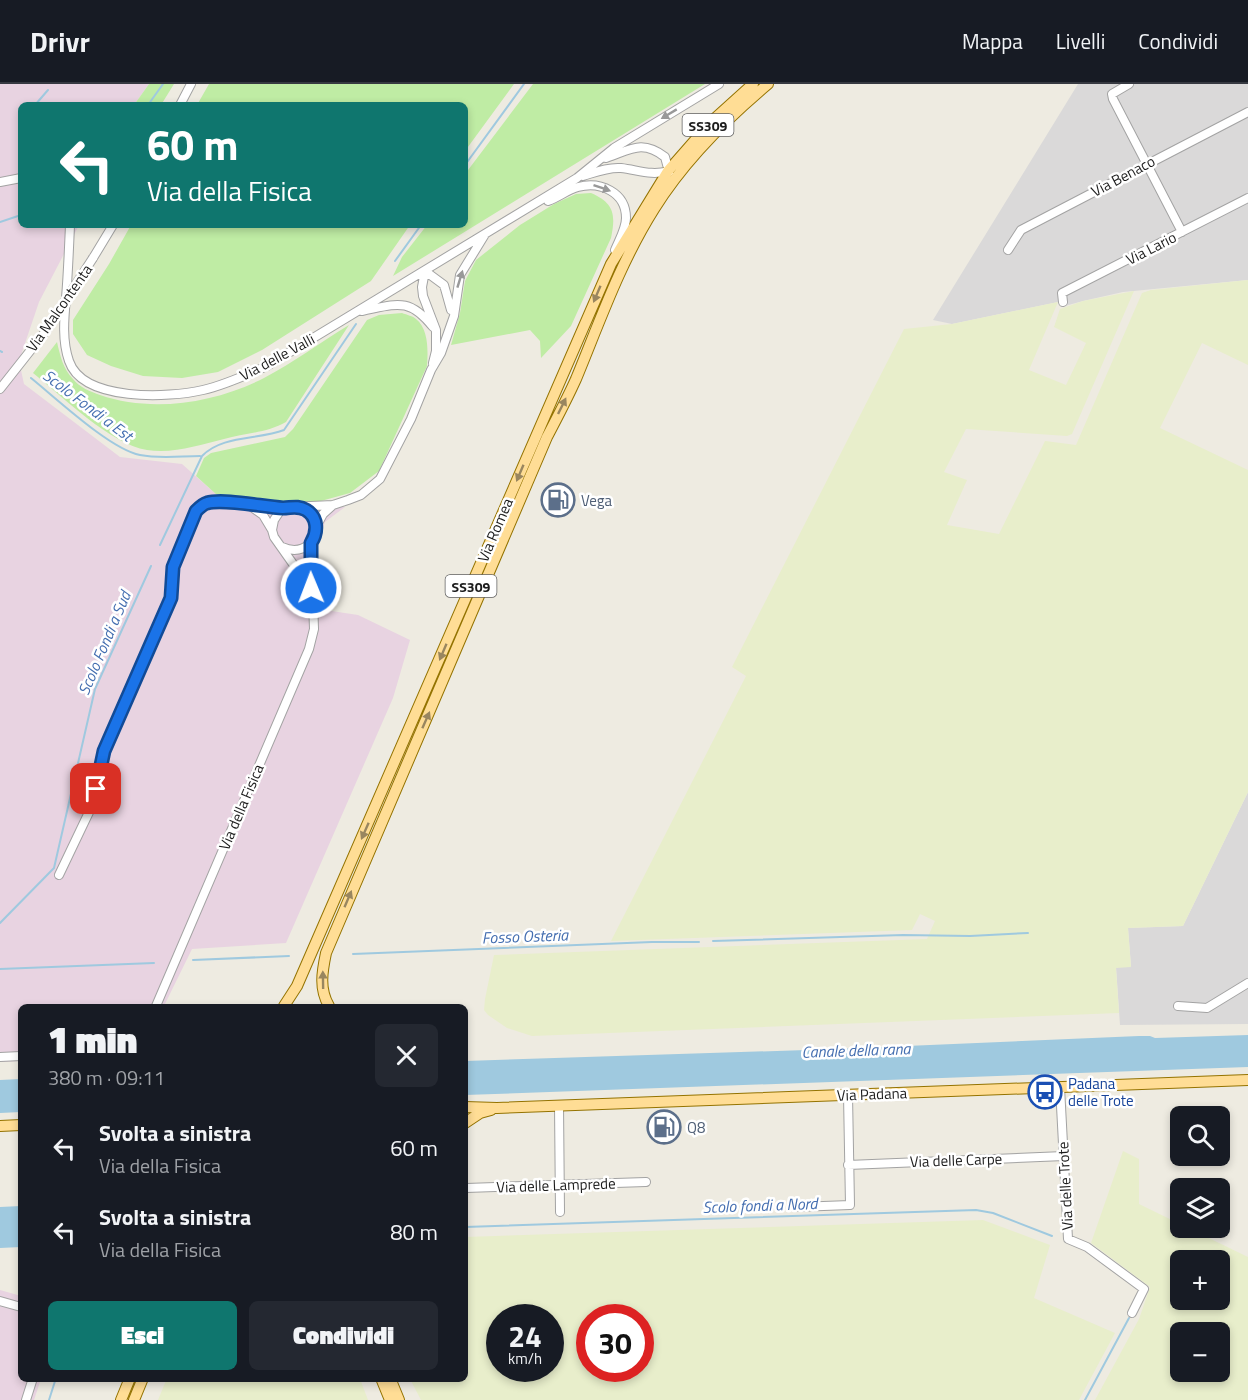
<!DOCTYPE html>
<html lang="it">
<meta charset="utf-8">
<style>
:root{--surface:#171b24;--page:#242831;--text:#f1f3f6;--muted:#9ea1a6;--line:#363941;--accent:#0f766e}
body{margin:0;font-family:"Titillium Web",sans-serif;background:var(--page);color:var(--text);height:100vh;display:flex;flex-direction:column;font-size:22px;white-space:nowrap}
*{box-sizing:border-box;margin:0}
p{font-size:20px;color:var(--muted)}
.icon{flex:none;width:33px;height:33px;fill:none;stroke:currentColor;stroke-width:2;stroke-linecap:round;stroke-linejoin:round}
.map{position:relative;flex:1;overflow:hidden}
.drawer{position:absolute;left:18px;top:920px;width:450px;height:378px;display:flex;flex-direction:column;background:var(--surface);border-radius:9px;box-shadow:0 3px 9px #0003}
.drawer>*{flex:none}
.hud{position:absolute;left:18px;top:18px;width:450px;height:126px;border-radius:9px;box-shadow:0 3px 9px #0003;background:#0f766e;color:#fff;overflow:hidden}
.controls{position:absolute;left:1170px;top:1022px;display:grid;gap:12px}
.controls a{display:grid;place-items:center;width:60px;height:60px;border-radius:9px;background:var(--surface);box-shadow:0 3px 9px #0003;font-size:30px}
.speed{position:absolute;left:486px;top:1220px;display:flex;gap:12px;font-size:30px;font-weight:700;text-align:center}
.speed>*{display:grid;place-content:center;width:78px;height:78px;border-radius:50%;background:var(--surface);box-shadow:0 3px 9px #0003;line-height:1}
.speed small{font-size:15px;font-weight:400}
.speed .limit{border:9px solid #d22;background:#fff;color:#111}
.pin{position:absolute;display:grid;place-items:center;width:51px;height:51px;color:#fff;margin:-26px;border-radius:12px;box-shadow:0 3px 9px #0006}
.me{position:absolute;width:66px;margin:-33px;rotate:359deg;stroke-linejoin:round;filter:drop-shadow(0 0 4px #0008)}
.turn{display:flex;align-items:center;gap:21px;height:126px;padding:0 30px;font-size:27px}
.turn .icon{width:78px;height:78px;stroke-width:2.5}
.turn b{display:block;font-size:42px;line-height:51px}
.round{display:grid;place-items:center;flex:none;width:63px;height:63px;border-radius:9px;background:var(--page)}
.headline{display:flex;align-items:center;justify-content:space-between;height:102px;padding:0 30px}
h1{font-size:36px;font-weight:800;line-height:45px}
.button{display:flex;gap:12px;margin-top:auto;padding:12px 30px}
.button a{flex:1;height:69px;border-radius:9px;background:var(--accent);color:#fff;font-size:24px;font-weight:800;line-height:69px;text-align:center}
.button a+a{background:var(--page);color:var(--text)}
ul{padding:0;list-style:none}
li{display:flex;align-items:center;gap:18px;height:84px;padding:0 30px}
li div{flex:1}
li b{display:block;font-size:22px}
li em{font-style:normal}
header{display:flex;align-items:center;gap:36px;box-sizing:border-box;height:84px;padding:0 30px;background:var(--surface);border-bottom:2px solid var(--line)}
header strong{font-size:28px}
nav{display:flex;gap:33px;margin-inline-start:auto;font-size:21px}
.map>svg:first-child{display:block}
</style>
<header>
<strong>Drivr</strong>
<nav><a>Mappa</a><a>Livelli</a><a>Condividi</a></nav>
</header>
<div class="map">
<svg width="1248" height="1316" viewBox="0 0 1248 1316">
<rect width="100%" height="100%" fill="#eeebe1"/>
<!-- residential -->
<path fill="#dad9d9" d="M1078 0H1248V196L1123 208 1083 217 1065 222 1058 218 952 240 933 236Z
M1248 708V940L1120 941 1116 883 1131 882 1128 844 1183 842Z"/>
<!-- industrial -->
<path fill="#e8d3e1" d="M0 0H149L134 21H21V141H79L39 218 19 277 24 300 120 373 182 380 217 411 345 423 325 438 314 469 325 526 358 531 410 556 393 614 286 859 192 865 164 922H21V977L0 978Z
M0 1206 21 1212V1294L41 1295 34 1316H0Z"/>
<!-- farmland -->
<path fill="#e8eecb" fill-rule="evenodd" d="M1248 196V281L1202 259 1160 344 1248 386V708L1183 842 1128 844 1131 883 1116 884 1119 929 532 952 507 944 488 931 484 926 485 915 494 871 927 855 935 837 920 830 912 846 611 857 746 592 732 583 904 245 952 240 1058 218 1029 286 1066 301 1086 259 1054 243 1060 225 1083 217 1134 207 1072 350 1067 352 966 345 944 388 967 396 947 441 999 450 1045 357 1076 361 1142 209 1151 206Z
M1123 1067 1139 1075V1120L1180 1140V1143H1186L1248 1173V1316H1095L1139 1235 1150 1203 1091 1159ZM1180 1176H1220V1215H1180ZM1180 1248H1220V1287H1180Z
M983 1136 1050 1161 1034 1214 1115 1249 1079 1316H421L410 1295 465 1294V1153ZM500 1233H550V1284H500ZM590 1233H640V1284H590Z
M167 1294 360 1295 368 1316H158Z"/>
<!-- grass -->
<path fill="#bfeca4" d="M149 0H174L161 21H134Z
M209 0H514L465 67V21H197Z
M533 0H705L393 192 402 173 427 141H465V90Z
M591 109C614 119 616 130 611 154L571 242 541 274 540 257 530 246 451 261 460 229 465 197 476 176 520 141 554 120 576 110Z
M131 141H410L371 197 262 266 218 288 182 294 143 292 111 282 87 271 73 250V236L109 180Z
M402 229C407 231 413 232 416 235 429 245 428 268 427 282L379 387 350 409 310 420 217 411 196 392 204 374 211 369 285 353 293 345 367 236 379 231Z
M349 241 286 338C267 349 245 349 224 355 199 361 174 370 147 366 110 360 63 313 33 289L57 258C60 271 63 285 73 295 79 303 91 308 100 311 152 329 215 319 264 294 293 279 321 258 349 241Z"/>
<!-- water -->
<path fill="#9fc9df" d="M1248 951V983L465 1011V977L836 965 1139 952H1150L1155 954Z
M21 995V1028L0 1029V996Z
M21 1122V1163L0 1164V1123Z"/>
<g fill="none" stroke-linecap="round" stroke-linejoin="round">
<!-- stream -->
<path stroke="#9fc9df" stroke-width="2" d="M35 21 48 6
M148 21 163 0
M465 81 524 0
M0 138 21 131
M395 177 421 141
M0 267 2 268
M31 294C57 315 110 365 140 371 160 375 181 372 200 372
M160 461 202 372C222 351 258 356 284 346L356 240
M0 839 54 784 95 605 151 482
M713 857 903 851 970 852 1028 849
M353 870 652 858H699
M193 876 289 872
M0 885 154 879
M465 1143 976 1126 993 1129 1052 1152
M49 1316 56 1294
M1085 1316 1129 1234"/>
<!-- minor casing -->
<g stroke="#a3a3a3" stroke-width="10">
<path id="minor" d="M1129 0 1112 10 1113 15 1182 148
M180 21 191 0
M606 74C630 66 642 55 665 73L669 88
M583 92C596 88 608 83 621 84 638 86 652 92 668 87
M0 98 21 94
M548 117C559 113 567 106 578 103 600 97 626 108 626 134 626 145 619 156 615 166
M70 141C69 165 68 190 66 214 64 235 62 257 69 277 83 318 169 314 203 306 225 301 246 291 267 282L577 94 614 64 719 0
M1008 166 1021 146 1248 28
M93 174 113 141
M425 187 422 203 423 212 436 246V267L433 279
M425 187 444 201 451 226
M1063 218 1062 209 1248 114
M362 227C397 220 409 213 433 243
M0 305 45 248
M249 421 263 431 272 446
M316 443 323 430 333 421
M282 463C313 477 331 436 300 423
M310 515 298 487 274 453 272 446 274 436 280 427 289 423 333 421 348 416 361 411 380 395 411 335 431 286 441 269 454 232 460 191 484 152
M59 791 91 724 104 667 171 514 173 483 182 458 196 427 208 418 285 424
M156 922 309 565 314 545 311 459
M1178 922 1207 924 1248 899
M0 973 21 972
M1060 1003 1068 1155 1087 1163 1144 1205 1132 1229
M559 1021 560 1128
M848 1081 1064 1072
M466 1104 646 1098
M797 1123 850 1121 848 1011
M0 1217 21 1223
M26 1316 33 1294"/>
</g>
<!-- major casing -->
<g stroke="#947300" stroke-width="12">
<path id="major" d="M284 922 297 902 611 180 668 87 711 38 753 0
M329 922C319 905 322 888 326 869L547 353C557 334 567 315 576 295 600 237 620 179 654 125 684 77 725 36 768 0
M465 1023 497 1024 1248 996
M465 1039 480 1029 491 1026
M0 1042 21 1041
M381 1294 390 1316
M390 1294 399 1316
M121 1316 130 1294
M134 1316 143 1294"/>
</g>
<!-- minor -->
<use href="#minor" stroke="#fff" stroke-width="8"/>
<!-- major -->
<use href="#major" stroke="#ffdd95" stroke-width="10"/>
<!-- minor-bridge casing -->
<g stroke="#a3a3a3" stroke-width="10" stroke-linecap="butt">
<path id="minor-bridge" d="M45 248 93 174"/>
</g>
<!-- minor-bridge -->
<use href="#minor-bridge" stroke="#fff" stroke-width="8"/>
</g>
<!-- one-way arrows -->
<defs><path id="oneway-solid" d="M-6-.8H1V-3.2L6.5 0L1 3.2V.8H-6Z" transform="scale(1.5)"/></defs>
<g fill="#999">
<use href="#oneway-solid" transform="translate(669 30) rotate(149)"/>
<use href="#oneway-solid" transform="translate(602 104) rotate(19)"/>
<use href="#oneway-solid" transform="translate(460 195) rotate(-73)"/>
</g>
<g fill="#99865f">
<use href="#oneway-solid" transform="translate(597 210) rotate(113)"/>
<use href="#oneway-solid" transform="translate(562 322) rotate(-64)"/>
<use href="#oneway-solid" transform="translate(520 389) rotate(113)"/>
<use href="#oneway-solid" transform="translate(443 568) rotate(113)"/>
<use href="#oneway-solid" transform="translate(426 636) rotate(-66)"/>
<use href="#oneway-solid" transform="translate(365 747) rotate(114)"/>
<use href="#oneway-solid" transform="translate(348 815) rotate(-67)"/>
<use href="#oneway-solid" transform="translate(323 896) rotate(-91)"/>
</g>
<g fill="none" stroke-linecap="round" stroke-linejoin="round">
<!-- route casing -->
<g stroke="#114b97" stroke-width="15">
<path id="route" d="M96 705 104 667 171 514 173 483 196 427C199 424 203 420 207 419 223 414 264 423 283 424 291 424 298 421 306 426 318 433 318 448 311 459V504"/>
</g>
<!-- route -->
<use href="#route" stroke="#1a73e8" stroke-width="10"/>
</g>
<!-- icons -->
<defs>
<g id="fuel-ring" transform="scale(1.725)"><circle r="9.5" fill="#fff" stroke="#5c6f8a" stroke-width="1.5"/><path d="M-5.5-6h7V0h2V4h1.3V-2.5L3-4.5l.8-.8L6-3V5H2.5V1h-1V6h-7ZM-4.2-4.7v3.2H.2V-4.7Z" fill="#5c6f8a"/></g>
<g id="bus-ring" transform="scale(1.725)"><circle r="9.5" fill="#fff" stroke="#1a4fb4" stroke-width="1.5"/><path d="M-5-6H5V4H4V6H2V4H-2V6H-4V4H-5ZM-3.5-4V0h7V-4ZM-3.5 1.2v1.5H-2V1.2ZM2 1.2v1.5H3.5V1.2Z" fill="#1a4fb4"/></g>
</defs>
<g fill-rule="evenodd">
<use href="#fuel-ring" x="558" y="416"/>
<use href="#bus-ring" x="1045" y="1008"/>
<use href="#fuel-ring" x="664" y="1043"/>
</g>
<g text-anchor="middle" dominant-baseline="central" stroke-width="5" stroke-linejoin="round" paint-order="stroke">
<!-- shield labels -->
<g fill="#fff" stroke="#606060" stroke-width="1.5">
<rect x="682.5" y="30" width="51" height="22" rx="4.5"/>
<rect x="445.5" y="491" width="51" height="22" rx="4.5"/>
</g>
<g font-size="14" font-weight="bold" fill="#1c1c1c">
<text x="708" y="41">SS309</text>
<text x="471" y="502">SS309</text>
</g>
<!-- street labels -->
<g font-size="15" fill="#1c1c1c" stroke="#fff">
<text transform="translate(1123 92) rotate(-28)">Via Benaco</text>
<text transform="translate(1151 164) rotate(-27)">Via Lario</text>
<text transform="translate(59 224) rotate(-55)">Via Malcontenta</text>
<text transform="translate(277 273) rotate(-28)">Via delle Valli</text>
<text transform="translate(495 446) rotate(-67)">Via Romea</text>
<text transform="translate(241 723) rotate(-67)">Via della Fisica</text>
<text transform="translate(872 1010) rotate(-2)">Via Padana</text>
<text transform="translate(956 1076) rotate(-2)">Via delle Carpe</text>
<text transform="translate(556 1101) rotate(-2)">Via delle Lamprede</text>
<text transform="translate(1065 1102) rotate(-93)">Via delle Trote</text>
</g>
<!-- service labels -->
<g font-size="15" fill="#4e5e75" stroke="#fff" text-anchor="start">
<text x="581" y="416">Vega</text>
<text x="687" y="1043">Q8</text>
</g>
<!-- transit labels -->
<g font-size="15" fill="#164399" stroke="#fff" text-anchor="start">
<text x="1068" y="999">Padana<tspan x="1068" dy="17">delle Trote</tspan></text>
</g>
<!-- water labels -->
<g font-size="16" font-style="italic" fill="#446eb0" stroke="#fff">
<text transform="translate(88 321) rotate(37)">Scolo Fondi a Est</text>
<text transform="translate(104 559) rotate(-67)">Scolo Fondi a Sud</text>
<text transform="translate(525 852) rotate(-2)">Fosso Osteria</text>
<text transform="translate(856 966) rotate(-2)">Canale della rana</text>
<text transform="translate(760 1121) rotate(-2)">Scolo fondi a Nord</text>
</g>
</g>
</svg>
<div class="controls">
<a><svg class="icon" aria-label="search" viewBox="0 0 24 24"><circle cx="10" cy="10" r="6"/><path d="M15 15l6 6"/></svg></a>
<a><svg class="icon" aria-label="layers" viewBox="0 0 24 24"><path d="M12 4l9 5-9 5-9-5zM3 14l9 5 9-5"/></svg></a>
<a>+</a>
<a>−</a>
</div>
<div class="speed"><div>24<small>km/h</small></div><div class="limit">30</div></div>
<div class="pin" style="left:96px;top:705px;background:#d93025"><svg class="icon" aria-label="arrive" viewBox="0 0 24 24"><path d="M6 21V4h12l-3 4 3 4H6"/></svg></div>
<svg class="me" style="left:311px;top:504px" viewBox="-20 -20 40 40"><circle r="17" fill="#1a73e8" stroke="#fff" stroke-width="3"/><path d="M0-11L8 9 0 5-8 9z" fill="#fff"/></svg>
<div class="hud">
<div class="turn"><svg class="icon" aria-label="left" viewBox="0 0 24 24"><path d="M17 20v-9H6M10 6l-5 5 5 5"/></svg><div><b>60 m</b>Via della Fisica</div></div>
</div>
<section class="drawer">
<div class="headline"><div><h1>1 min</h1><p>380 m · 09:11</p></div><a class="round"><svg class="icon" aria-label="close" viewBox="0 0 24 24"><path d="M6 6l12 12M18 6L6 18"/></svg></a></div>
<ul>
<li><svg class="icon" aria-label="left" viewBox="0 0 24 24"><path d="M17 20v-9H6M10 6l-5 5 5 5"/></svg><div><b>Svolta a sinistra</b><p>Via della Fisica</p></div><em>60 m</em></li>
<li><svg class="icon" aria-label="left" viewBox="0 0 24 24"><path d="M17 20v-9H6M10 6l-5 5 5 5"/></svg><div><b>Svolta a sinistra</b><p>Via della Fisica</p></div><em>80 m</em></li>
</ul>
<div class="button"><a>Esci</a><a>Condividi</a></div>
</section>
</div>
